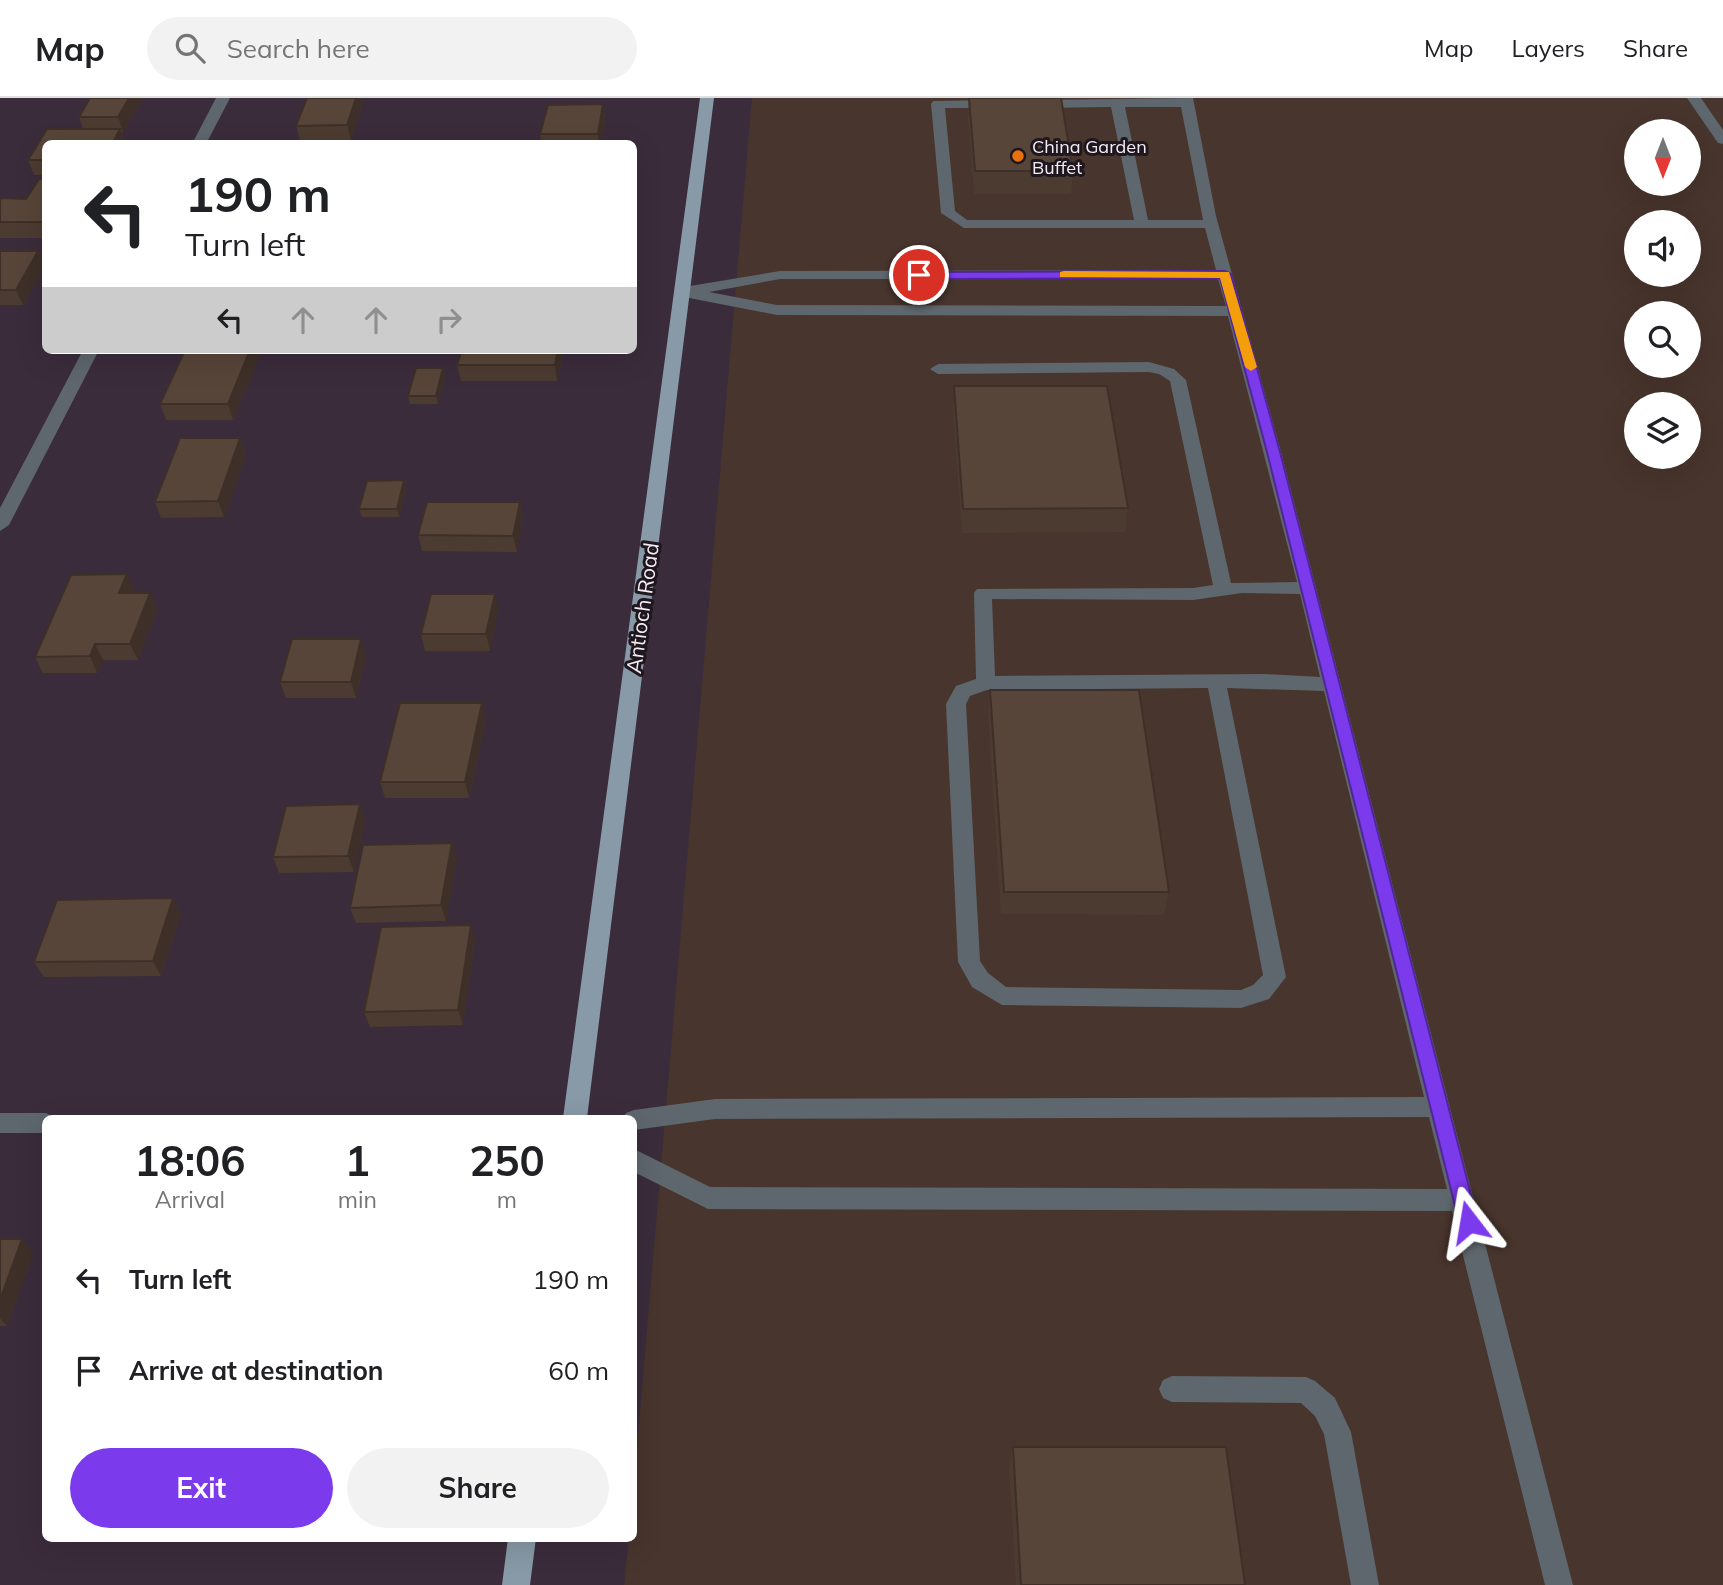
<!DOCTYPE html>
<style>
:root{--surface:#fff;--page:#f2f2f2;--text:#202124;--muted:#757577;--line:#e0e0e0;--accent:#7c3aed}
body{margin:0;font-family:Mulish,sans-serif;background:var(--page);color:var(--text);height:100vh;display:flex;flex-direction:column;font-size:26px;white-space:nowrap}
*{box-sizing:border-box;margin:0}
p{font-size:23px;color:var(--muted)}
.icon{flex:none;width:38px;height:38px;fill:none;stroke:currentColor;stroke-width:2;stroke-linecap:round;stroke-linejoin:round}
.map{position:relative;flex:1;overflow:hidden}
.drawer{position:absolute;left:42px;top:1017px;width:595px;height:427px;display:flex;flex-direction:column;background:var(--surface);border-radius:10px;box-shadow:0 7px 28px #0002}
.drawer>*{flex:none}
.hud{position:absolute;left:42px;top:42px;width:595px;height:214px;border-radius:10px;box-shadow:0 7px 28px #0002;background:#fff;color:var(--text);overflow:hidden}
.needle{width:46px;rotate:180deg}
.buttons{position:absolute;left:1624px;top:21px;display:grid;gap:14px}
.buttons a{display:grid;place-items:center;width:77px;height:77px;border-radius:50%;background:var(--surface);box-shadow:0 7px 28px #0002;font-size:35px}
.pin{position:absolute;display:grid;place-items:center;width:60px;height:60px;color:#fff;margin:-30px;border:4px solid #fff;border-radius:50%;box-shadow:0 2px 7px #0007}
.me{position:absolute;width:77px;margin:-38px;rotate:346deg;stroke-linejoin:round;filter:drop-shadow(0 0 5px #0008)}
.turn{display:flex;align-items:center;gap:24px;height:147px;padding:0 28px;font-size:32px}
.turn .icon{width:91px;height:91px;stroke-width:2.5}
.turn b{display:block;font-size:49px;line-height:60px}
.lanes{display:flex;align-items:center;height:66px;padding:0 28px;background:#0003;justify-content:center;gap:35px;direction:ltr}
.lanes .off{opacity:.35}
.eta{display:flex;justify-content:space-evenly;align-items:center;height:119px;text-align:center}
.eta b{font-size:42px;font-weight:700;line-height:49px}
.cta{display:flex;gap:14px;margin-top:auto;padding:14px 28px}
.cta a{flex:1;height:80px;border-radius:42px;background:var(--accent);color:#fff;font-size:28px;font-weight:700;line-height:80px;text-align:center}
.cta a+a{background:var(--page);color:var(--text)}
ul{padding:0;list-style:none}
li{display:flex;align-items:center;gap:21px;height:91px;padding:0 28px}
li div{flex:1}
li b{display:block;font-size:26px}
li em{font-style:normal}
header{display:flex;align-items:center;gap:42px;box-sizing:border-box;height:98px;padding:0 35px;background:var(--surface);border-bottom:2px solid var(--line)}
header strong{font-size:33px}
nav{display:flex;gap:38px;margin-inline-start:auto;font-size:24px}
.search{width:490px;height:63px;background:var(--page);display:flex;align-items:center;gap:18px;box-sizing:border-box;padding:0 24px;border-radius:38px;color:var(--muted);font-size:26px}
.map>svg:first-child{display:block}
</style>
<header>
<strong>Map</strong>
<div class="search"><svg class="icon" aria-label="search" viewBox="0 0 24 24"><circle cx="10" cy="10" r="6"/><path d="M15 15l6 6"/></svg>Search here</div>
<nav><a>Map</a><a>Layers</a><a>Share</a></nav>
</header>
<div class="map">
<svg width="1723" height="1487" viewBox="0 0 1723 1487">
<rect width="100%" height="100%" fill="#3b2c3c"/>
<!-- commercial -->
<path fill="#48352d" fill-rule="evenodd" d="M752 0H1723V1487H624L629 1440H634V1385ZM1636 33H1689V86H1636ZM1636 124H1689V177H1636ZM1636 215H1689V268H1636ZM1636 306H1689V359H1636Z"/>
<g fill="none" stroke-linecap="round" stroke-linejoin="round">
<!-- minor -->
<path fill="#5e676d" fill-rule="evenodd" d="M216 0H230L206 46H192Z
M1193 0 1216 118 1281 354 1573 1487H1545L1452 1113 708 1111 634 1074V1051L710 1089 1447 1091 1429 1019 715 1021 634 1032V1020H623L626 1015 634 1012 715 1001 1424 999 1324 593 1227 590 1286 879 1269 901 1241 910 1002 907 972 889 958 864 946 606 956 588 976 581 974 495 977 491 1193 490 1213 487 1170 283 1159 276 1149 274 938 276 930 271 938 266 1149 264 1174 271 1186 282 1231 485 1297 484 1228 218 777 217 684 199 676 194 684 189 780 173 1216 172 1205 130H964L941 115 931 6 933 3 995 2 1002 6 995 10H945L955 113 967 122H1134L1111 9 1034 10 1027 6 1034 2ZM1125 9H1181L1203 122H1148ZM780 181H1218L1226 208 777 207 709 194ZM1242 495 1300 496 1320 579 1265 576 995 578 992 501 1193 502ZM1208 590 1263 877 1253 887 1241 892 1006 889 988 875 980 863 966 606 970 598 987 592Z
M1687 0H1701L1723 32V46L1718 45Z
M83 252H99L9 427 0 433V410Z
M0 1015H46L56 1020H46V1035H0Z
M1172 1278 1306 1279 1315 1283 1335 1300 1351 1334 1379 1487H1351L1324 1336 1315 1318 1301 1305 1172 1304 1163 1300 1159 1291 1163 1282Z"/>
<!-- major -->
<path fill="#889aa7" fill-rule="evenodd" d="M700 0H714L587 1020H563Z
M508 1440H536L530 1487H502Z"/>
</g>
<!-- wall -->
<path fill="#4c3b31" d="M90 0H143L123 34H121L125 46H46V77H34L28 62 47 31H83L79 19Z
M307 0H362L363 5 351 42 300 43 296 28Z
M969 0 1073 73 1071 96H974L968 21Z
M603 6 605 21 601 46H542L540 36Z
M46 81V140H0V100L26 101Z
M0 153H38L45 169 23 207H0Z
M185 252H262L233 322H166L160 306Z
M564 254 557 283H461L457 267Z
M443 270 445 278 438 306H410L408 298Z
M954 288 1128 410 1125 434 962 435 953 312Z
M240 340 246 356 224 419 161 420 155 404Z
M404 382 406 391 399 419H362L359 411Z
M520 404 523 420 517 454 422 453 418 437Z
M134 492 133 495H150L157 511 138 562H103L97 575H43L35 559Z
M498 512 490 553H425L421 536Z
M366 557 356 600H286L280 584Z
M990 592 1169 794 1164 817 1001 816 988 616Z
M486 621 469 700H385L380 684Z
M365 722 354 774 279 775 273 759Z
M457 760 446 823 356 825 350 810Z
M181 816 161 878 44 879 34 864Z
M475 842 463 927 370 929 364 914Z
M0 1141H22L33 1155 7 1228H0Z
M1013 1349 1245 1487H1016L1009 1370Z"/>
<!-- shaded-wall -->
<path fill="#3e3028" d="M129 0H143L123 34 118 19Z
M356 0H362L363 5 351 42 347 27Z
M603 6 605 21 601 46H599L598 36Z
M120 31 125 46H112Z
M38 153 45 169 23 207 16 192Z
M250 252H262L233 322 228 306Z
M558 252H563L564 254 557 283 555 267Z
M443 270 445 278 438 306 436 298Z
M240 340 246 356 224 419 218 403Z
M404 382 406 391 399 419 397 411Z
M520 404 523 420 517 454 513 438Z
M127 476 134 492 126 511 119 495Z
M150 495 157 511 138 562 130 546Z
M495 496 498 512 490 553 486 536Z
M361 541 366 557 356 600 351 584Z
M95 546 103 562 97 575 90 558Z
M482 605 486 621 469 700 465 684Z
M360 706 365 722 354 774 348 758Z
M452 745 457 760 446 823 441 807Z
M173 800 181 816 161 878 153 863Z
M471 827 475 842 463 927 458 912Z
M22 1141 33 1155 7 1228 0 1220V1202Z"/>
<!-- building -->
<path fill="#584539" stroke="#3e3028" stroke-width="2" d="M90 0H129L118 19H79Z
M307 0H356L347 27 296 28Z
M969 0H1061L1073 73H975Z
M603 6 598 36H540L548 7Z
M47 31H120L112 46H46V62H28Z
M39 81H46V124H0V100L26 101Z
M0 153H38L16 192H0Z
M185 252H250L228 306H160Z
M462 252H558L555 267H457Z
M416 270H443L436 298H408Z
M954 288H1107L1128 410 963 411Z
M180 340H240L218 403 155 404Z
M404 382 397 411H359L367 383Z
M427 404H520L513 438 418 437Z
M127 476 119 495H150L130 546H95L90 558 35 559 71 477Z
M431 496H495L486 536H421Z
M292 541H361L351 584H280Z
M990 592H1139L1169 794H1004Z
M400 605H482L465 684H380Z
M360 706 348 758 273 759 286 708Z
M452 745 441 807 350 810 363 747Z
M173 800 153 863 34 864 57 802Z
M471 827 458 912 364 914 381 829Z
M0 1141H22L0 1202Z
M1013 1349H1226L1245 1487H1021Z"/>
<!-- route -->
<path fill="#7c3aed" stroke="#51269a" stroke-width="2" d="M1225 173 1231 176 1280 354 1478 1124 1475 1130 1469 1133 1462 1130 1459 1124 1267 354 1220 180 919 181 913 177 919 174Z"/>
<!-- slow -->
<path fill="#f59e0b" d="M1064 173 1229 174 1257 269 1251 273 1245 269 1220 180 1060 179V174Z"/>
<!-- markers -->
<circle fill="#e8710a" stroke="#1e171e" stroke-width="2.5" cx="1018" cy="58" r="7"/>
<g text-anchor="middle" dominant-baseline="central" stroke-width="6" stroke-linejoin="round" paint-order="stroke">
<!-- far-poi labels -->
<g font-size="18" fill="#f5ebf5" stroke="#1e171e" text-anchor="start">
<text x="1032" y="48">China Garden<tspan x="1032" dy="21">Buffet</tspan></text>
</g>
<!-- street labels -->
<g font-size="21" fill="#f5ebf5" stroke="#1e171e">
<text transform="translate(642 510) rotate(-82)">Antioch Road</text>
</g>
</g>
</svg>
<div class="buttons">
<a><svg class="needle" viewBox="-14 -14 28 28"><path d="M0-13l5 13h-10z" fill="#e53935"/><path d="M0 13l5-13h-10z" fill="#757577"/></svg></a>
<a><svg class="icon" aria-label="sound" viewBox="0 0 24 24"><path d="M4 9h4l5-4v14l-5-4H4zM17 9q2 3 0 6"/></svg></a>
<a><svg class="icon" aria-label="search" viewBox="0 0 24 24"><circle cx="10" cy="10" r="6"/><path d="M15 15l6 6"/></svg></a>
<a><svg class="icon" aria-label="layers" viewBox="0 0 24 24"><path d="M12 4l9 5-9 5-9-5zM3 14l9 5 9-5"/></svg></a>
</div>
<div class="pin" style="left:919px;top:177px;background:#d93025"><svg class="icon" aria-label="arrive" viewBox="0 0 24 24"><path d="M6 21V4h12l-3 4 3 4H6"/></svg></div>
<svg class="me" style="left:1469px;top:1124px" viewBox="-20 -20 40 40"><path d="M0-17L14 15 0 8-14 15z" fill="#7c3aed" stroke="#fff" stroke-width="4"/></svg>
<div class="hud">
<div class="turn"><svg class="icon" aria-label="left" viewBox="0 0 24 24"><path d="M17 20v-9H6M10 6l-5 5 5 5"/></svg><div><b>190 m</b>Turn left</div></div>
<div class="lanes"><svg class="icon" aria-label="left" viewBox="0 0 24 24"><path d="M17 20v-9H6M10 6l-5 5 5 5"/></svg><svg class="icon off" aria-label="ahead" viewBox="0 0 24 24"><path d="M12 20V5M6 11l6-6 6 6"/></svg><svg class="icon off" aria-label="ahead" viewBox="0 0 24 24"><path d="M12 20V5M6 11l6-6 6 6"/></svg><svg class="icon off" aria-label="right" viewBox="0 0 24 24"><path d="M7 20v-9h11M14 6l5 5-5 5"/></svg></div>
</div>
<section class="drawer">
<div class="eta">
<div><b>18:06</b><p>Arrival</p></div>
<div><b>1</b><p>min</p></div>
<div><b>250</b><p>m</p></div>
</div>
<ul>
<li><svg class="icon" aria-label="left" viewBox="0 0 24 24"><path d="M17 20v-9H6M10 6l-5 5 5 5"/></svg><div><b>Turn left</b></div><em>190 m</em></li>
<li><svg class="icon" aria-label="arrive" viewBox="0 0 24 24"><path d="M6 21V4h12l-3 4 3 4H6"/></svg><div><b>Arrive at destination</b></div><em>60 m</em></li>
</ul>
<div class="cta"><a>Exit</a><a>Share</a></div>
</section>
</div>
